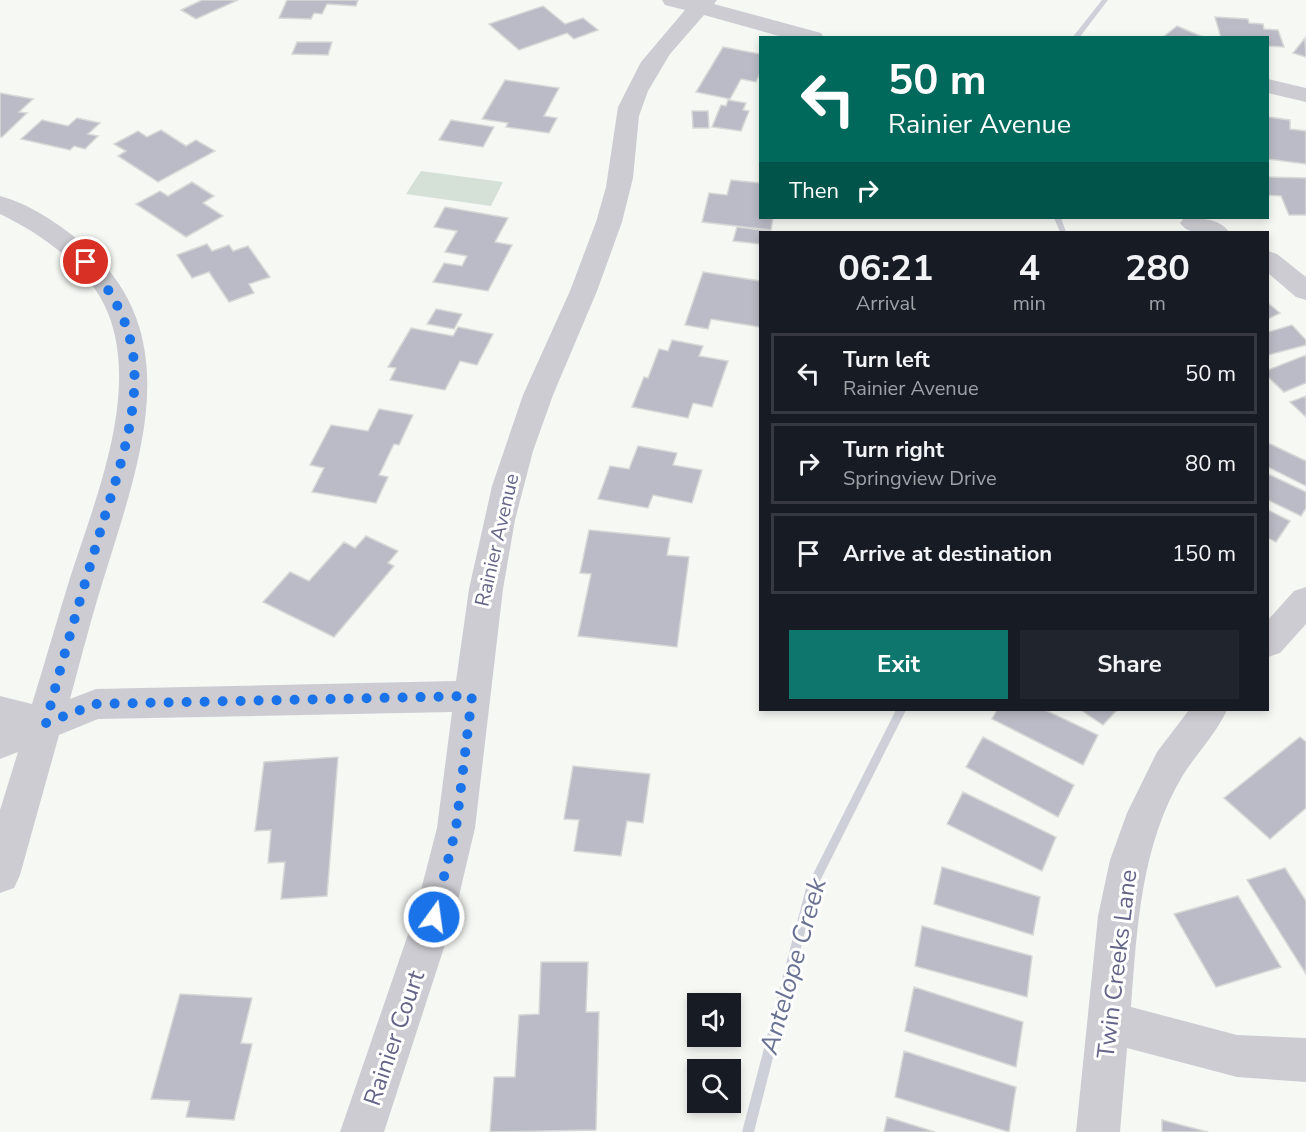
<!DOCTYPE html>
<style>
:root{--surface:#171b24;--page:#20242c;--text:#f1f3f6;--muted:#9ea1a6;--line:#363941;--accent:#0f766e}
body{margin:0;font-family:"Nunito Sans",sans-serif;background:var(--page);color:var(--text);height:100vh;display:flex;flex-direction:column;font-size:22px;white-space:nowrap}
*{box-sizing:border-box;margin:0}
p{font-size:20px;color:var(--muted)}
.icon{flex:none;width:33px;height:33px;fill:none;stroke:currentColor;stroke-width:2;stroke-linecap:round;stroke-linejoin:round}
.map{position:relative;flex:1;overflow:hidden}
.sheet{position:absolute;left:759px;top:231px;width:510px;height:480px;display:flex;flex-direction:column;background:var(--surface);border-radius:0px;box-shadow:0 3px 9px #0003}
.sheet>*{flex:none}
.guide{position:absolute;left:759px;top:36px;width:510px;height:183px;border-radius:0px;box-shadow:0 3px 9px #0003;background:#00695c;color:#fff;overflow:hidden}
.buttons{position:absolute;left:687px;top:993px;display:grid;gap:12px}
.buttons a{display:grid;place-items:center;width:54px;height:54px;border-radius:0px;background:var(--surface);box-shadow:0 3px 9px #0003;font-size:30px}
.pin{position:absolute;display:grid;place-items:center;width:51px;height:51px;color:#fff;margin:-26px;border:3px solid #fff;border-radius:50%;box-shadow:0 2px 6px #0007}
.me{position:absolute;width:66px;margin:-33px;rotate:14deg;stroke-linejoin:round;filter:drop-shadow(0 0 4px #0008)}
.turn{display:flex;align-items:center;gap:21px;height:126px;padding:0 30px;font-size:27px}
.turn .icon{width:78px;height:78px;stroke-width:2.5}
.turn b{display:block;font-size:42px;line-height:51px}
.then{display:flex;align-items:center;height:57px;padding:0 30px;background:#0003;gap:12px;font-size:22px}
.eta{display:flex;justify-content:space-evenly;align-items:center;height:102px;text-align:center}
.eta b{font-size:36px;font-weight:700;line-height:42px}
.action{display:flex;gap:12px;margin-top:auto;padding:12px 30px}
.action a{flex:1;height:69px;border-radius:0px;background:var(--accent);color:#fff;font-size:24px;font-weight:700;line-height:69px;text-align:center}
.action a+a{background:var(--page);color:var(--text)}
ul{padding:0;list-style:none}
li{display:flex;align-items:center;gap:18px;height:81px;margin:0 12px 9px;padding:0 18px;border:3px solid var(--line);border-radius:0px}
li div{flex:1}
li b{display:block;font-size:22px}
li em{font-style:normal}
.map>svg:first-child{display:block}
</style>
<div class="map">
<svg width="1306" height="1132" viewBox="0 0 1306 1132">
<rect width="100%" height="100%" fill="#f6f8f4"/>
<!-- green -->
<path fill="#d5e0d7" d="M421 171 503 182 491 206 406 194Z"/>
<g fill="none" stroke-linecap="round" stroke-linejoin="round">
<!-- stream -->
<path fill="#ced0d9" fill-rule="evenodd" d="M1102 0H1108L1079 38H1072Z
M1054 218H1061L1066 232H1060Z
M896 710H906L816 889 754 1132H742L806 888Z"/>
</g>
<!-- building -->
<path fill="#babbc6" stroke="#d8d9d7" stroke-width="1.5" d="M202 0H238L196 19 181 10Z
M287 0H358L356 6 327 4 322 14 314 13 311 19 279 18Z
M543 6 565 24 583 18 598 30 574 39 567 33 519 50 489 24Z
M1215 17 1248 19 1249 23 1263 24 1264 29 1278 30 1284 47 1268 46V38H1221Z
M1177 26 1205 38H1162Z
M1305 38 1306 57 1293 53Z
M297 42H332L328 55 292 54Z
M723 47 760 54V73L756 82 741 79 730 99 696 92Z
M505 80 559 88 544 116 557 118 549 133 506 127 508 123 482 119Z
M0 93 33 99 19 112 27 113 2 137H0Z
M728 100 746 103 743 110 749 111 741 131 712 127 721 105 726 106Z
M692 111H708L709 128H693Z
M1268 117 1290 120V129L1306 131V164L1268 159Z
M77 118 100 123 88 134 98 136 85 149 74 146 70 150 21 139 42 120 68 126Z
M451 120 494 127 483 147 439 140Z
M161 130 186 146 196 140 215 151 158 182 118 156 126 151 114 144 138 131 147 137Z
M1268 177 1306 178V215H1289L1281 196 1268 195Z
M731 180 760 183V218H773L771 230 702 222 709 193 727 195Z
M192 182 214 196 203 203 223 216 186 237 136 204 160 191 168 196Z
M445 207 508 218 495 242 512 245 488 291 433 282 444 263 462 266 467 256 445 252 457 231 434 227Z
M737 227 771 231 760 232V244L733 241Z
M207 244 212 251 229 245 233 251 248 246 270 277 249 284 254 293 229 302 209 272 192 278 177 255Z
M703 272 760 281V327L711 319 708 329 685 325Z
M1268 303 1280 313 1268 319Z
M436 309 462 314 454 329 427 324Z
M1292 325 1306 340V345L1268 355V332Z
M458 327 493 334 477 365 460 361 445 390 390 380 396 368 388 367 411 328 453 336Z
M672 340 703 346 699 356 728 361 712 407 693 403 688 418 632 407 644 377 648 378 659 349 668 351Z
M1306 355V383L1284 392 1268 377V370Z
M1306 396V417L1290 402Z
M379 409 413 415 399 445 394 444 379 475 388 477 376 503 312 492 324 468 310 465 331 425 368 431Z
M1268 443 1306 461V486L1268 467Z
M638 446 677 453 673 465 702 470 692 503 653 495 648 508 598 499 610 466 629 469Z
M1268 474 1306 492V508L1301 516 1268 500Z
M1268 510 1290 521 1276 542 1268 538Z
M589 530 670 538 667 555 689 557 677 647 578 636 591 574 580 573Z
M366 536 398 551 388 563 394 566 334 637 263 602 290 572 309 581 344 542 355 548Z
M997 710H1045L1098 735 1083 765 992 719Z
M1081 710H1117L1103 725Z
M983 737 1074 785 1058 817 966 767Z
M1300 737 1306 742V808L1270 839 1224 798Z
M338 757 327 896 281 899 285 862 268 863 271 830 255 831 264 762Z
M573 766 650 774 643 823 627 821 621 856 574 851 579 820 564 819Z
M963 792 1056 837 1042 871 947 824Z
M942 867 1040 897 1033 935 934 904Z
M1285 868 1306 901V974L1247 880Z
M1238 896 1281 967 1216 987 1174 914Z
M922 926 1032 956 1027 997 915 966Z
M541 962H588L586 1012H599L596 1130 490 1132 494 1077H515L519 1015 539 1014Z
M914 987 1023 1022 1016 1067 905 1031Z
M180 994 252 998 241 1043 252 1044 234 1120 186 1117 190 1101 151 1099Z
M904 1051 1016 1087 1009 1132 895 1097Z
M887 1117 935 1132H884Z
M1162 1120 1208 1132H1162Z"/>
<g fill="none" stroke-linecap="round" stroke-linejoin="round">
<!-- minor -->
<path fill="#ccccd2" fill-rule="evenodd" d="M662 0H717L714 4 821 33 824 38H786L704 15 670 54 648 91 639 116 633 178 622 222 597 291 553 395 533 451 515 520 503 589 475 828 454 917 384 1132H340L414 917 437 828 452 712 98 719 59 735 20 875 14 888 0 893V810L18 752 0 759V696L32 704C45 662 57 620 70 578 95 500 140 394 108 313 89 267 43 235 0 214V196C30 204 59 224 82 243 188 332 141 457 107 568 93 611 82 655 70 699L96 689 456 681 469 589 492 486 523 395 570 291 596 222 606 187 618 107 641 62 685 10 665 5Z
M1268 79 1306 88V102L1268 93Z
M1184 218C1199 218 1220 218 1229 232 1214 233 1189 237 1180 223Z
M1268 251 1277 254 1306 277V300L1296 297 1268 273Z
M1306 587V624L1280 653 1268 657V620L1294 591Z
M1189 710H1227C1216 734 1197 753 1183 775 1141 845 1137 927 1131 1007L1237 1035 1306 1038V1082L1237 1077 1127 1048 1120 1132H1076L1098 916 1110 860 1127 813 1157 752Z"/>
</g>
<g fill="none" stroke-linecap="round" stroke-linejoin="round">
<!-- route -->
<path stroke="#1a73e8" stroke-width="10" stroke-dasharray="0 18" d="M86 262C112 289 131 325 134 363 138 419 117 475 101 529 82 593 63 657 46 723L96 704 472 696 456 828 434 917"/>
</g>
<g text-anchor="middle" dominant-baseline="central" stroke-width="6" stroke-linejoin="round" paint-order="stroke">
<!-- street labels -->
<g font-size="20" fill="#646588" stroke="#fff">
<text transform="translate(497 540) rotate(-77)">Rainier Avenue</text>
</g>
<!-- near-street labels -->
<g font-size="24" fill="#646588" stroke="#fff">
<text transform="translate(1117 964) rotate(-83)">Twin Creeks Lane</text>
<text transform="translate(394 1038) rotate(-71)">Rainier Court</text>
</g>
<!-- near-water labels -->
<g font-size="26" font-style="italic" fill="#6a7293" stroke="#fff">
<text transform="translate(793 966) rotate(-74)">Antelope Creek</text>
</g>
</g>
</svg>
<div class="buttons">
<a><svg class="icon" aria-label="sound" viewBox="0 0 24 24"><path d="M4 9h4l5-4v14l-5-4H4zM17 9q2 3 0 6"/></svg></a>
<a><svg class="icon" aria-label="search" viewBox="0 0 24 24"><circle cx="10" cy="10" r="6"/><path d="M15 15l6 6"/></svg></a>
</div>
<div class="pin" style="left:86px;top:262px;background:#d93025"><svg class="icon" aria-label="arrive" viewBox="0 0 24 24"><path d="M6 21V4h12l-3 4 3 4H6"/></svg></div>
<svg class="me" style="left:434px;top:917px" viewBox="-20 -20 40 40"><circle r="17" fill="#1a73e8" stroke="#fff" stroke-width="3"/><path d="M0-11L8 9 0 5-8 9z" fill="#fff"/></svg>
<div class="guide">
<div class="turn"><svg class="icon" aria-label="left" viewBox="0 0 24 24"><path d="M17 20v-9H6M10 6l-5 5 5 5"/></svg><div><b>50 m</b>Rainier Avenue</div></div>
<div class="then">Then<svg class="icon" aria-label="right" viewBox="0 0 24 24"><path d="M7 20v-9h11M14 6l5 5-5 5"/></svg></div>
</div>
<section class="sheet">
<div class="eta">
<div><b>06:21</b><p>Arrival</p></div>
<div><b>4</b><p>min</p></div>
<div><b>280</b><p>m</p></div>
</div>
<ul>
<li><svg class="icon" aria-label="left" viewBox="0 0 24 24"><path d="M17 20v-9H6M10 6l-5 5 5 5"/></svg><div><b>Turn left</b><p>Rainier Avenue</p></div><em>50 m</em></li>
<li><svg class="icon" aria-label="right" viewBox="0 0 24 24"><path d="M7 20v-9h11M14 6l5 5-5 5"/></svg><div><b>Turn right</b><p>Springview Drive</p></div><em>80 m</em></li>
<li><svg class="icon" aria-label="arrive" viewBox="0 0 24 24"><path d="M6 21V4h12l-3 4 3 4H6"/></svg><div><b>Arrive at destination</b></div><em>150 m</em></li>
</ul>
<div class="action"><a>Exit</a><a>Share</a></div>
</section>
</div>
